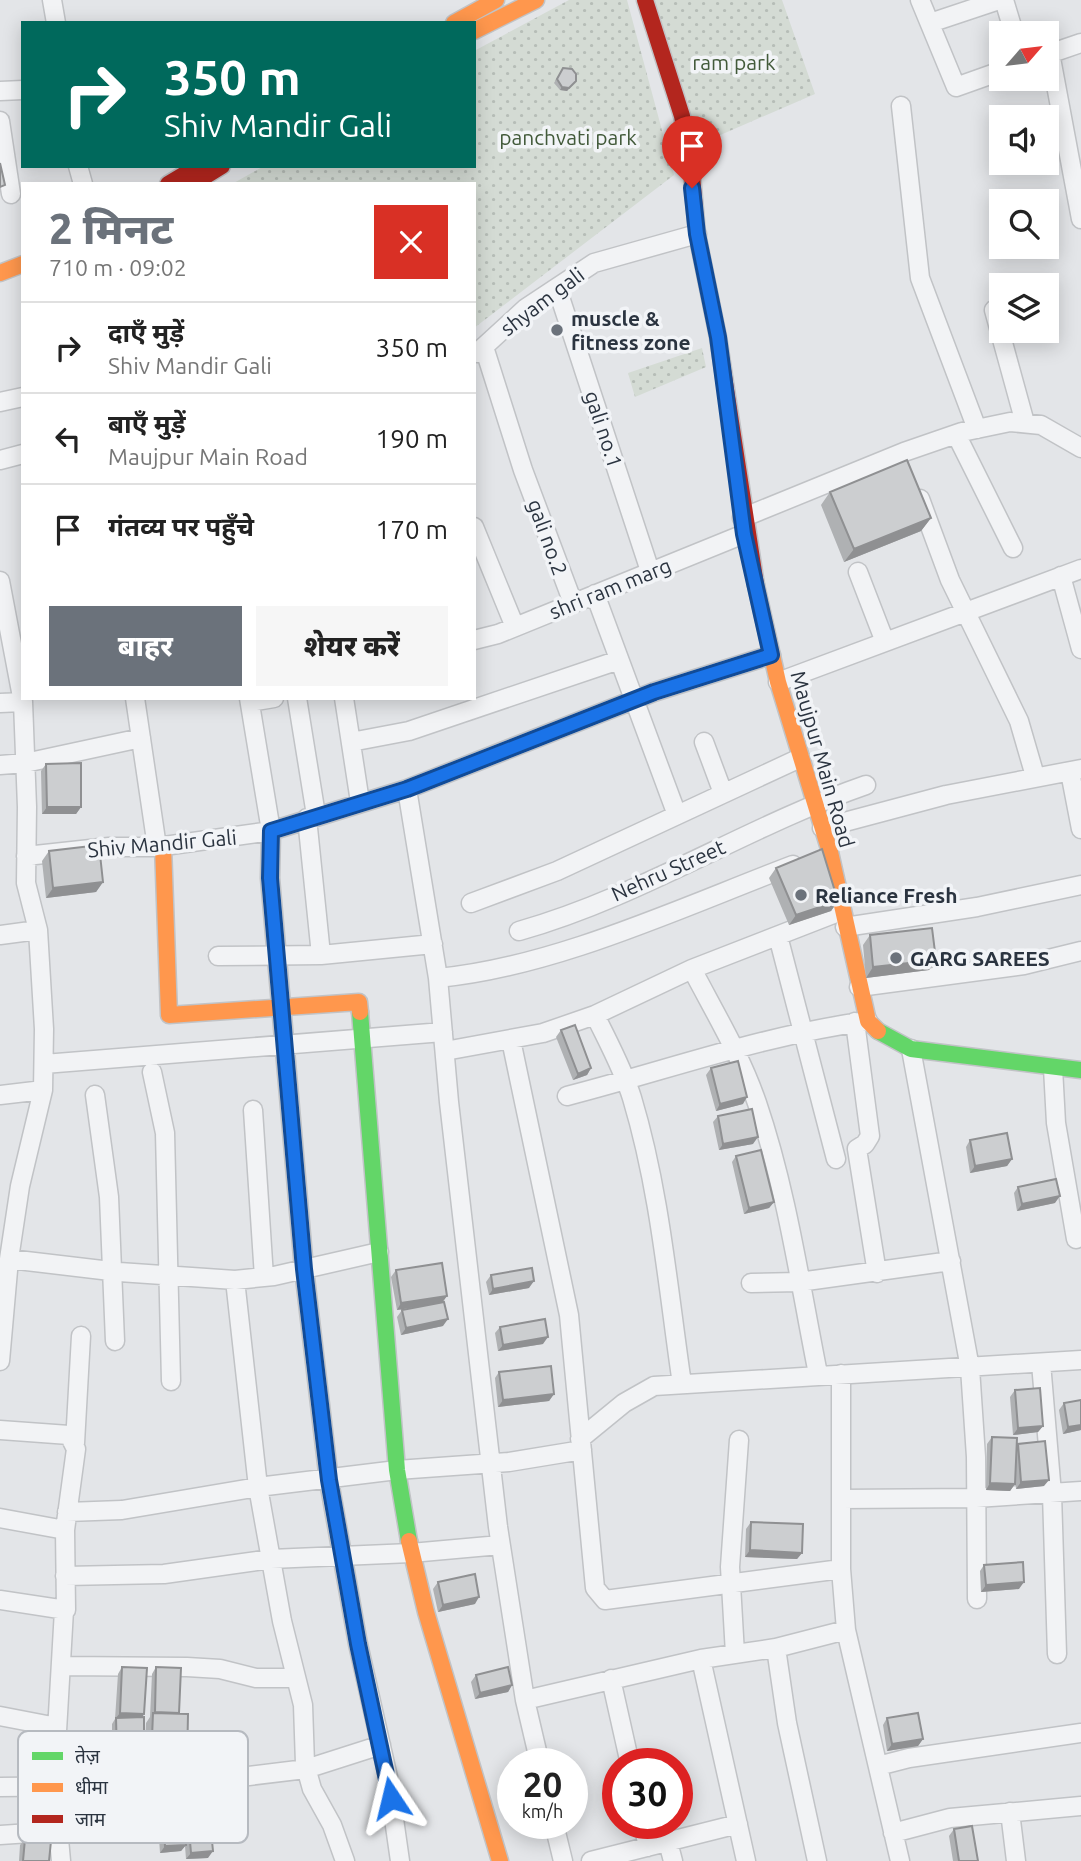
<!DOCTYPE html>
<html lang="hi">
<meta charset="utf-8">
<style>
:root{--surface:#fff;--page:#f6f6f6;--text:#222;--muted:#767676;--line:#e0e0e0;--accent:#6b727b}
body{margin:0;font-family:Ubuntu,"Noto Sans Devanagari",sans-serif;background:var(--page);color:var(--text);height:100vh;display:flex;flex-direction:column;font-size:26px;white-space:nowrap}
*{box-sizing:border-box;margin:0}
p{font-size:23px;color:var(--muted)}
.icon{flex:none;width:38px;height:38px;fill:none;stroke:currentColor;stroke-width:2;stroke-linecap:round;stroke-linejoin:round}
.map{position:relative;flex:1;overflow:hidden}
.drawer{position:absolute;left:21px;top:182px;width:455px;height:518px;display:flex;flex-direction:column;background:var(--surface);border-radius:0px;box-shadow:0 4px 18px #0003}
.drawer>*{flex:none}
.guide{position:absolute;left:21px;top:21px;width:455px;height:147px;border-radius:0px;box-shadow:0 4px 18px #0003;background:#00695c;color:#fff;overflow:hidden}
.needle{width:46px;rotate:62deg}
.tools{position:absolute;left:989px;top:21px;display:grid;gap:14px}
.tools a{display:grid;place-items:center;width:70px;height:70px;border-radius:0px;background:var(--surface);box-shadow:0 4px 18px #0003;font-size:35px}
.speed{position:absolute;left:497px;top:1748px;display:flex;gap:14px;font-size:35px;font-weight:700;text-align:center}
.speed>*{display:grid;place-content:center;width:91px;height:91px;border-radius:50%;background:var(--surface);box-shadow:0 4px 18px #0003;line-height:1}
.speed small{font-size:18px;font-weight:400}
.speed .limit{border:10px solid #d22;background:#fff;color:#111}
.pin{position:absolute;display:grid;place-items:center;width:60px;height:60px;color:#fff;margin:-72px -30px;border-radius:50% 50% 50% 0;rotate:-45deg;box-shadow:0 0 7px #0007}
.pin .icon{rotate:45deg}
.me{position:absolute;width:77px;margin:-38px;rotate:350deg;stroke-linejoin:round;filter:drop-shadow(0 0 5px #0008)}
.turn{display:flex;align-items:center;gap:24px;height:147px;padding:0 28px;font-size:32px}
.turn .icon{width:91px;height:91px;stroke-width:2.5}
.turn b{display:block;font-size:49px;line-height:60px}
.round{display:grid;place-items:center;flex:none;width:74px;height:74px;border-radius:0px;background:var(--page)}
.overview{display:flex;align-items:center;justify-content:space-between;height:119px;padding:0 28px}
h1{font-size:42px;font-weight:800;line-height:52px;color:var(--accent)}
.cta{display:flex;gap:14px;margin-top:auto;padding:14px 28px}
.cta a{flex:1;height:80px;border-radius:0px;background:var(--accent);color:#fff;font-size:28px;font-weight:800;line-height:80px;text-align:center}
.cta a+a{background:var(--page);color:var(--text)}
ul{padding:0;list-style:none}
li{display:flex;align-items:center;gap:21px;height:91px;padding:0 28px;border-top:2px solid var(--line)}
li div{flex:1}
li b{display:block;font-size:26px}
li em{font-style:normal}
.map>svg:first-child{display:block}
</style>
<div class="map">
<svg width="1081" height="1861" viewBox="0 0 1081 1861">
<defs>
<pattern id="park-dots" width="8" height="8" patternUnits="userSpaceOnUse" patternTransform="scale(1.75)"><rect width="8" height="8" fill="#d4dbd4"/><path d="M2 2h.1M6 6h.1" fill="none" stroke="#b6bdb7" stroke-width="1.8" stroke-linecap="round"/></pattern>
</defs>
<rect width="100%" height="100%" fill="#e3e5e8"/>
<!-- park -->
<path fill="url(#park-dots)" d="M569 0H627L674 175 474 328V184H232L264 166H474V51Z
M649 0H782L815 94 695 146Z
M702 348 706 367 635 397 628 373Z"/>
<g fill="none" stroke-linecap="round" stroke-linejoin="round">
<!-- street casing -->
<g stroke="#c1c3c6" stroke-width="21">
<path id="street" d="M52 0 56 23
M920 0 956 87 1001 71
M1004 0 1014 33
M930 23 999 0
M1050 53 1081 219
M1046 55 1081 43
M0 91 23 90
M901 106 920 278 977 429
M0 121 11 194
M78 166 83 184
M557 288 650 571
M994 310 1025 423
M484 347 523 470 573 603
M477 353 526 308 594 263 697 234
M0 402 23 397
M956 434 1013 548
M0 460 23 454
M920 499 950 580 1019 721 1035 776
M742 518 904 452 962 432 1010 422 1041 425 1081 448
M474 527 515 627
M858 572 885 642
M1061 576 1081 649
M0 581 23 702 27 807 26 883 38 930 44 1029 43 1090 20 1186 9 1259 0 1361
M595 594 677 815
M474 640 498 634 744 534
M778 682 1081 569
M135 698 157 847
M249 698 271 831 270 878 304 1269 329 1481 358 1644 388 1777 400 1861
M297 698 316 815
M344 698 360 802
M250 702 274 698
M0 703 23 702
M351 742 409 731 619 660
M704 742 723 793
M0 765 25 763 141 738
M1070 772 1081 829
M407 789 438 978 449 1102 498 1527 525 1700 540 1764
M307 818 321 955 433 944
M822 828 946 795 1081 769
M26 856 109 847H157L271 831 407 789 654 692 771 655
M471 903 557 871 800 758
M845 927 977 907 1081 885
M519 931C640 897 748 826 866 785
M0 935 38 930
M778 936 836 1159
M218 956 321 955
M692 969C715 1013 741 1056 757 1103 787 1191 800 1284 818 1374
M438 978C555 967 682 907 793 865
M859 987 1024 965 1081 951
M595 1015C608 1042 623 1069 632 1098 660 1191 668 1289 682 1384
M855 1022 870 1136 865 1144 857 1149 877 1273
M511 1040 569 1315 595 1588 605 1600 841 1569
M911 1049 970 1368 976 1457 977 1599
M445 1051 543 1033 595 1015 692 969 841 911
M44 1064 443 1032
M1053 1068 1056 1123 1076 1239
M152 1072 165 1133 171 1381
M0 1095 43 1090
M95 1095 109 1197 115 1341
M567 1096C668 1070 764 1035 868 1021
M253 1110 264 1277
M9 1259 119 1272 235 1280 274 1276 379 1252
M235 1280 258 1487 282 1621 303 1705 305 1764 312 1789 332 1825 345 1861
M751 1283 799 1282 951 1261
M1041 1363 1052 1494 1057 1654
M841 1374V1569L846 1630 900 1861
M0 1430 69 1435 76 1449 65 1530 66 1610 0 1600
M580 1439 624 1403 654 1386 1081 1360
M75 1443 81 1336
M841 1499 976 1498 1081 1491
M67 1512 122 1510 258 1487 397 1470 509 1462 582 1450
M0 1518 65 1530
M65 1576 164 1574 271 1559 411 1553 500 1545
M776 1648 787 1723 817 1861
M735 1654 730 1567 739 1440
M701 1659 746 1861
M62 1666 187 1667 220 1669 256 1678H296
M611 1679 630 1764
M525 1700 701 1659 776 1648 846 1630
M0 1716 57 1727
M878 1766 909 1758 1081 1733
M0 1787 174 1785 306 1769 381 1745
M1010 1812 1016 1861
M554 1824 563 1861
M643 1824 648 1847
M893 1833 950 1818 1081 1806
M0 1835 60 1831
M668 1842 673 1861
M61 1861 54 1783 64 1610
M591 1861 738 1824"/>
</g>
<!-- fast casing -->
<g stroke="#c1c3c6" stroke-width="19">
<path id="fast" d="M360 1012 397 1470 409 1541
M878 1031 911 1049 1081 1070"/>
</g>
<!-- slow casing -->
<g stroke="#c1c3c6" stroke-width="19">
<path id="slow" d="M454 23 496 0
M474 31 536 0
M0 273 23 264
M756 585 778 682 830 852 868 1021 878 1031
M163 846 169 1015 359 1002 360 1012
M409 1541 426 1612 500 1861"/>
</g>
<!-- jam casing -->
<g stroke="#c1c3c6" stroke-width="19">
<path id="jam" d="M645 0 682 116 691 163 697 234 718 337 756 585
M168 184 198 166
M193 184 222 166"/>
</g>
<!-- street -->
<use href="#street" stroke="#f2f3f5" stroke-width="18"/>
<!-- fast -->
<use href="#fast" stroke="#63d668" stroke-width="16"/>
<!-- slow -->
<use href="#slow" stroke="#ff974d" stroke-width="16"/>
<!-- jam -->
<use href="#jam" stroke="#b3261e" stroke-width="16"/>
</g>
<!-- wall -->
<path fill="#afb1b3" d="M563 68 576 81 567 91 560 90 554 83Z
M830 492 931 518 921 531 844 562 821 505Z
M46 764 81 807 76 814H42L41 771Z
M49 851 103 882 96 892 46 898 42 861Z
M776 868 838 901 831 911 789 925 769 878Z
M870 935 936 960 929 970 866 978 863 945Z
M561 1030 591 1068 587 1075 573 1080 556 1037Z
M711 1068 743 1104 716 1111 706 1075Z
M718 1116 753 1144 719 1150 713 1122Z
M970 1140 1012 1159 1007 1166 970 1173 966 1147Z
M736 1156 774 1202 769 1208 744 1214 732 1162Z
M1018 1187 1055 1203 1017 1211 1014 1193Z
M396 1270 443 1302V1326L401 1335 397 1317 402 1310 431 1304 397 1310 391 1277Z
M491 1275 529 1288 489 1295 486 1282Z
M500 1327 543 1344 498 1351 495 1333Z
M499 1372 554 1394 549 1401 498 1407 495 1378Z
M1015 1390 1043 1426 1038 1432 1013 1435 1010 1397Z
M1064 1403 1081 1430 1063 1434 1059 1410Z
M992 1437 1016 1446 1018 1444 1044 1486 1016 1489 1015 1477V1484L1010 1491 986 1490 987 1444Z
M751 1522 802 1553 797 1559 745 1557 746 1529Z
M984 1565 1019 1589 981 1592 980 1571Z
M438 1582 475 1604 438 1612 433 1589Z
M122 1667 144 1714 142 1718 144 1755 139 1762H112V1724L115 1719 118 1674Z
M156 1667 179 1713 187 1764 179 1774 144 1773 146 1723 150 1717 152 1674Z
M476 1675 512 1685 508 1692 475 1699 471 1682Z
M887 1718 923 1739 918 1746 887 1751 883 1725Z
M161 1789 183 1797 186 1793 208 1858 186 1859 185 1846 181 1851 160 1853 156 1796Z
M954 1829 978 1861H953L949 1836Z
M25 1839 49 1861H19L20 1845Z"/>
<!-- shaded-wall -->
<path fill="#8f9092" d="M576 81 567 91 560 90 562 87Z
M931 518 921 531 844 562 854 549Z
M47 807H81L76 814H42Z
M103 882 96 892 46 898 53 888Z
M838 901 831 911 789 925 796 915Z
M936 960 929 970 866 978 873 967Z
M591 1068 587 1075 573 1080 578 1074Z
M747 1097 743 1104 716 1111 720 1104Z
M758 1137 753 1144 719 1150 723 1144Z
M1012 1159 1007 1166 970 1173 975 1166Z
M1060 1196 1055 1203 1017 1211 1022 1204Z
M774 1202 769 1208 744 1214 749 1208Z
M534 1281 529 1288 489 1295 493 1289Z
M447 1296 442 1303 397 1310 401 1303Z
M448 1319 443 1326 401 1335 406 1328Z
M548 1337 543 1344 498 1351 503 1345Z
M554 1394 549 1401 498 1407 503 1400Z
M1081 1425V1430L1063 1434 1068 1427Z
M1043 1426 1038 1432 1013 1435 1018 1428Z
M1049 1480 1044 1486 1016 1489 1021 1482Z
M990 1483 1015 1484 1010 1491 986 1490Z
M750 1550 802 1553 797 1559 745 1557Z
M1024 1582 1019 1589 981 1592 986 1585Z
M479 1597 475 1604 438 1612 443 1605Z
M512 1685 508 1692 475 1699 480 1693Z
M120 1713 144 1714 140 1721 116 1718Z
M923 1739 918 1746 887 1751 892 1744Z
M117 1755H144L139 1762H112Z
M151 1763 187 1764 179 1774 144 1773Z
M186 1845 181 1851 160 1853 165 1846Z
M213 1851 208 1858 186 1859 191 1853Z"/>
<!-- building -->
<path fill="#ccced0" stroke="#8f9092" stroke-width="2" d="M563 68 572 69 576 74V81L569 88 562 87 557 79Z
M0 163 5 185 0 187Z
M907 460 931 518 854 549 830 492Z
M81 763V807H47L46 764Z
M99 845 103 882 53 888 49 851Z
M822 849 838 901 796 915 776 868Z
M932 928 936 960 873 967 870 935Z
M575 1025 591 1068 578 1074 561 1030Z
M738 1061 747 1097 720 1104 711 1068Z
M752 1109 758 1137 723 1144 718 1116Z
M1007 1133 1012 1159 975 1166 970 1140Z
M761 1150 774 1202 749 1208 736 1156Z
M1056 1179 1060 1196 1022 1204 1018 1187Z
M442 1263 447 1296 401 1303 396 1270Z
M532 1268 534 1281 493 1289 491 1275Z
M444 1302 448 1319 406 1328 402 1310Z
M545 1319 548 1337 503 1345 500 1327Z
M551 1366 554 1394 503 1400 499 1372Z
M1040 1388 1043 1426 1018 1428 1015 1390Z
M1081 1400V1425L1068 1427 1064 1403Z
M992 1437 1017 1438 1015 1484 990 1483Z
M1045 1441 1049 1480 1021 1482 1018 1444Z
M751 1522 803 1524 802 1553 750 1550Z
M1023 1562 1024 1582 986 1585 984 1565Z
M475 1574 479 1597 443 1605 438 1582Z
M122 1667 147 1668 144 1714 120 1713Z
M156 1667 181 1668 179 1713 155 1712Z
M508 1667 512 1685 480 1693 476 1675Z
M153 1713 188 1714 187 1764 151 1763Z
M918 1713 923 1739 892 1744 887 1718Z
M144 1717V1755H117L116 1718Z
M182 1788 186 1845 165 1846 161 1789Z
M207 1791 213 1851 191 1853 186 1793Z
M972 1826 978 1861H959L954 1829Z
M25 1839 51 1841 49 1861H23Z"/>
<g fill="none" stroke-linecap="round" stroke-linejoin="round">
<!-- route casing -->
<g stroke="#114b97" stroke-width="18">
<path id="route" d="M391 1798 358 1644 329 1480 304 1269 270 878 271 831 407 789 654 692 771 655 744 534 718 337 697 234 692 188"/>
</g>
<!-- route -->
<use href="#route" stroke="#1a73e8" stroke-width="12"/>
</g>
<!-- markers -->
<g fill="#6b727b" stroke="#f2f4f7" stroke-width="2.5">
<circle cx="557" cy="330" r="7"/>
<circle cx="801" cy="895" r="7"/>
<circle cx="896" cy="958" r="7"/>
</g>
<g text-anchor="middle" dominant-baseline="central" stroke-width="7" stroke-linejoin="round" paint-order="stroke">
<!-- park labels -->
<g font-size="21" fill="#425a3a" stroke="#f2f4f7">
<text x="734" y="62">ram park</text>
<text x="568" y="137">panchvati park</text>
</g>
<!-- street labels -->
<g font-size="21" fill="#2b3440" stroke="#f2f4f7">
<text transform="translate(542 301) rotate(-37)">shyam gali</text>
<text transform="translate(604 429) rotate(72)">gali no.1</text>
<text transform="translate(548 537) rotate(70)">gali no.2</text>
<text transform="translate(610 588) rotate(-22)">shri ram marg</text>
<text transform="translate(823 759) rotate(74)">Maujpur Main Road</text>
<text transform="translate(162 843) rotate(-5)">Shiv Mandir Gali</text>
<text transform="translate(668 870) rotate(-24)">Nehru Street</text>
</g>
<!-- poi labels -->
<g font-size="21" font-weight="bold" fill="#2b3440" stroke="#f2f4f7" text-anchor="start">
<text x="571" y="318">muscle &amp;<tspan x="571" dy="24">fitness zone</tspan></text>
<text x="815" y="895">Reliance Fresh</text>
<text x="910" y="958">GARG SAREES</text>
</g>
</g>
<!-- legend -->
<rect x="18" y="1731" width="230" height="112" rx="10" fill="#f2f4f7" stroke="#b6bac0" stroke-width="2"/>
<rect x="32" y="1752" width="31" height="8" fill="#63d668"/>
<rect x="32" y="1783" width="31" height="9" fill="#ff974d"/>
<rect x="32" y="1815" width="31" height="8" fill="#b3261e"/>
<g font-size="19" fill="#2b3440">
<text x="75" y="1763">तेज़</text>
<text x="75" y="1794">धीमा</text>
<text x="75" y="1826">जाम</text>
</g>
</svg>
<div class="tools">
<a><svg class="needle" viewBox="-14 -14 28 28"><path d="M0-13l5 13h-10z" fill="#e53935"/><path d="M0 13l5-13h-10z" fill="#767676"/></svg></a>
<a><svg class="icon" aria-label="sound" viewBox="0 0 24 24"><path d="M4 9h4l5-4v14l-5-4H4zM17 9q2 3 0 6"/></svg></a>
<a><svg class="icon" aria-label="search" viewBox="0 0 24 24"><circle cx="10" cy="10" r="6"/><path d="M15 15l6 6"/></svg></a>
<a><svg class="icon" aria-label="layers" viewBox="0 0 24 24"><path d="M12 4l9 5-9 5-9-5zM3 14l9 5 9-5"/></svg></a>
</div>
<div class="speed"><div>20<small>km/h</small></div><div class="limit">30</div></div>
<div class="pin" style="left:692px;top:188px;background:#d93025"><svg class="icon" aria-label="arrive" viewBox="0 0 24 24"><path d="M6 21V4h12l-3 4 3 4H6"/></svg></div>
<svg class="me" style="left:391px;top:1798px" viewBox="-20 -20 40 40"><path d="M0-17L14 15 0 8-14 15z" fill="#1a73e8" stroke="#fff" stroke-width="4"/></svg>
<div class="guide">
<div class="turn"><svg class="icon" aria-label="right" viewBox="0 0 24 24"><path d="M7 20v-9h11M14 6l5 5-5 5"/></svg><div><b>350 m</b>Shiv Mandir Gali</div></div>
</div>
<section class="drawer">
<div class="overview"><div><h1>2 मिनट</h1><p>710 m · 09:02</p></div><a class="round" style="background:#d93025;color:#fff"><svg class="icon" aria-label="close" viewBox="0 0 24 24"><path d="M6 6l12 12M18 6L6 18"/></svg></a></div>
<ul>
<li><svg class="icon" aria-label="right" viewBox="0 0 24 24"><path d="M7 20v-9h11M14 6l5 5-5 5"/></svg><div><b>दाएँ मुड़ें</b><p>Shiv Mandir Gali</p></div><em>350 m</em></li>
<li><svg class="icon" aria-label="left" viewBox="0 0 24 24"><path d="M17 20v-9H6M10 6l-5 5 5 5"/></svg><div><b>बाएँ मुड़ें</b><p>Maujpur Main Road</p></div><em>190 m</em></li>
<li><svg class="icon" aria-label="arrive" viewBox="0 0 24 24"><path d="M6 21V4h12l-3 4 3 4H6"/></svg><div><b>गंतव्य पर पहुँचे</b></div><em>170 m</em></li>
</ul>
<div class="cta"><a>बाहर</a><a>शेयर करें</a></div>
</section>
</div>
